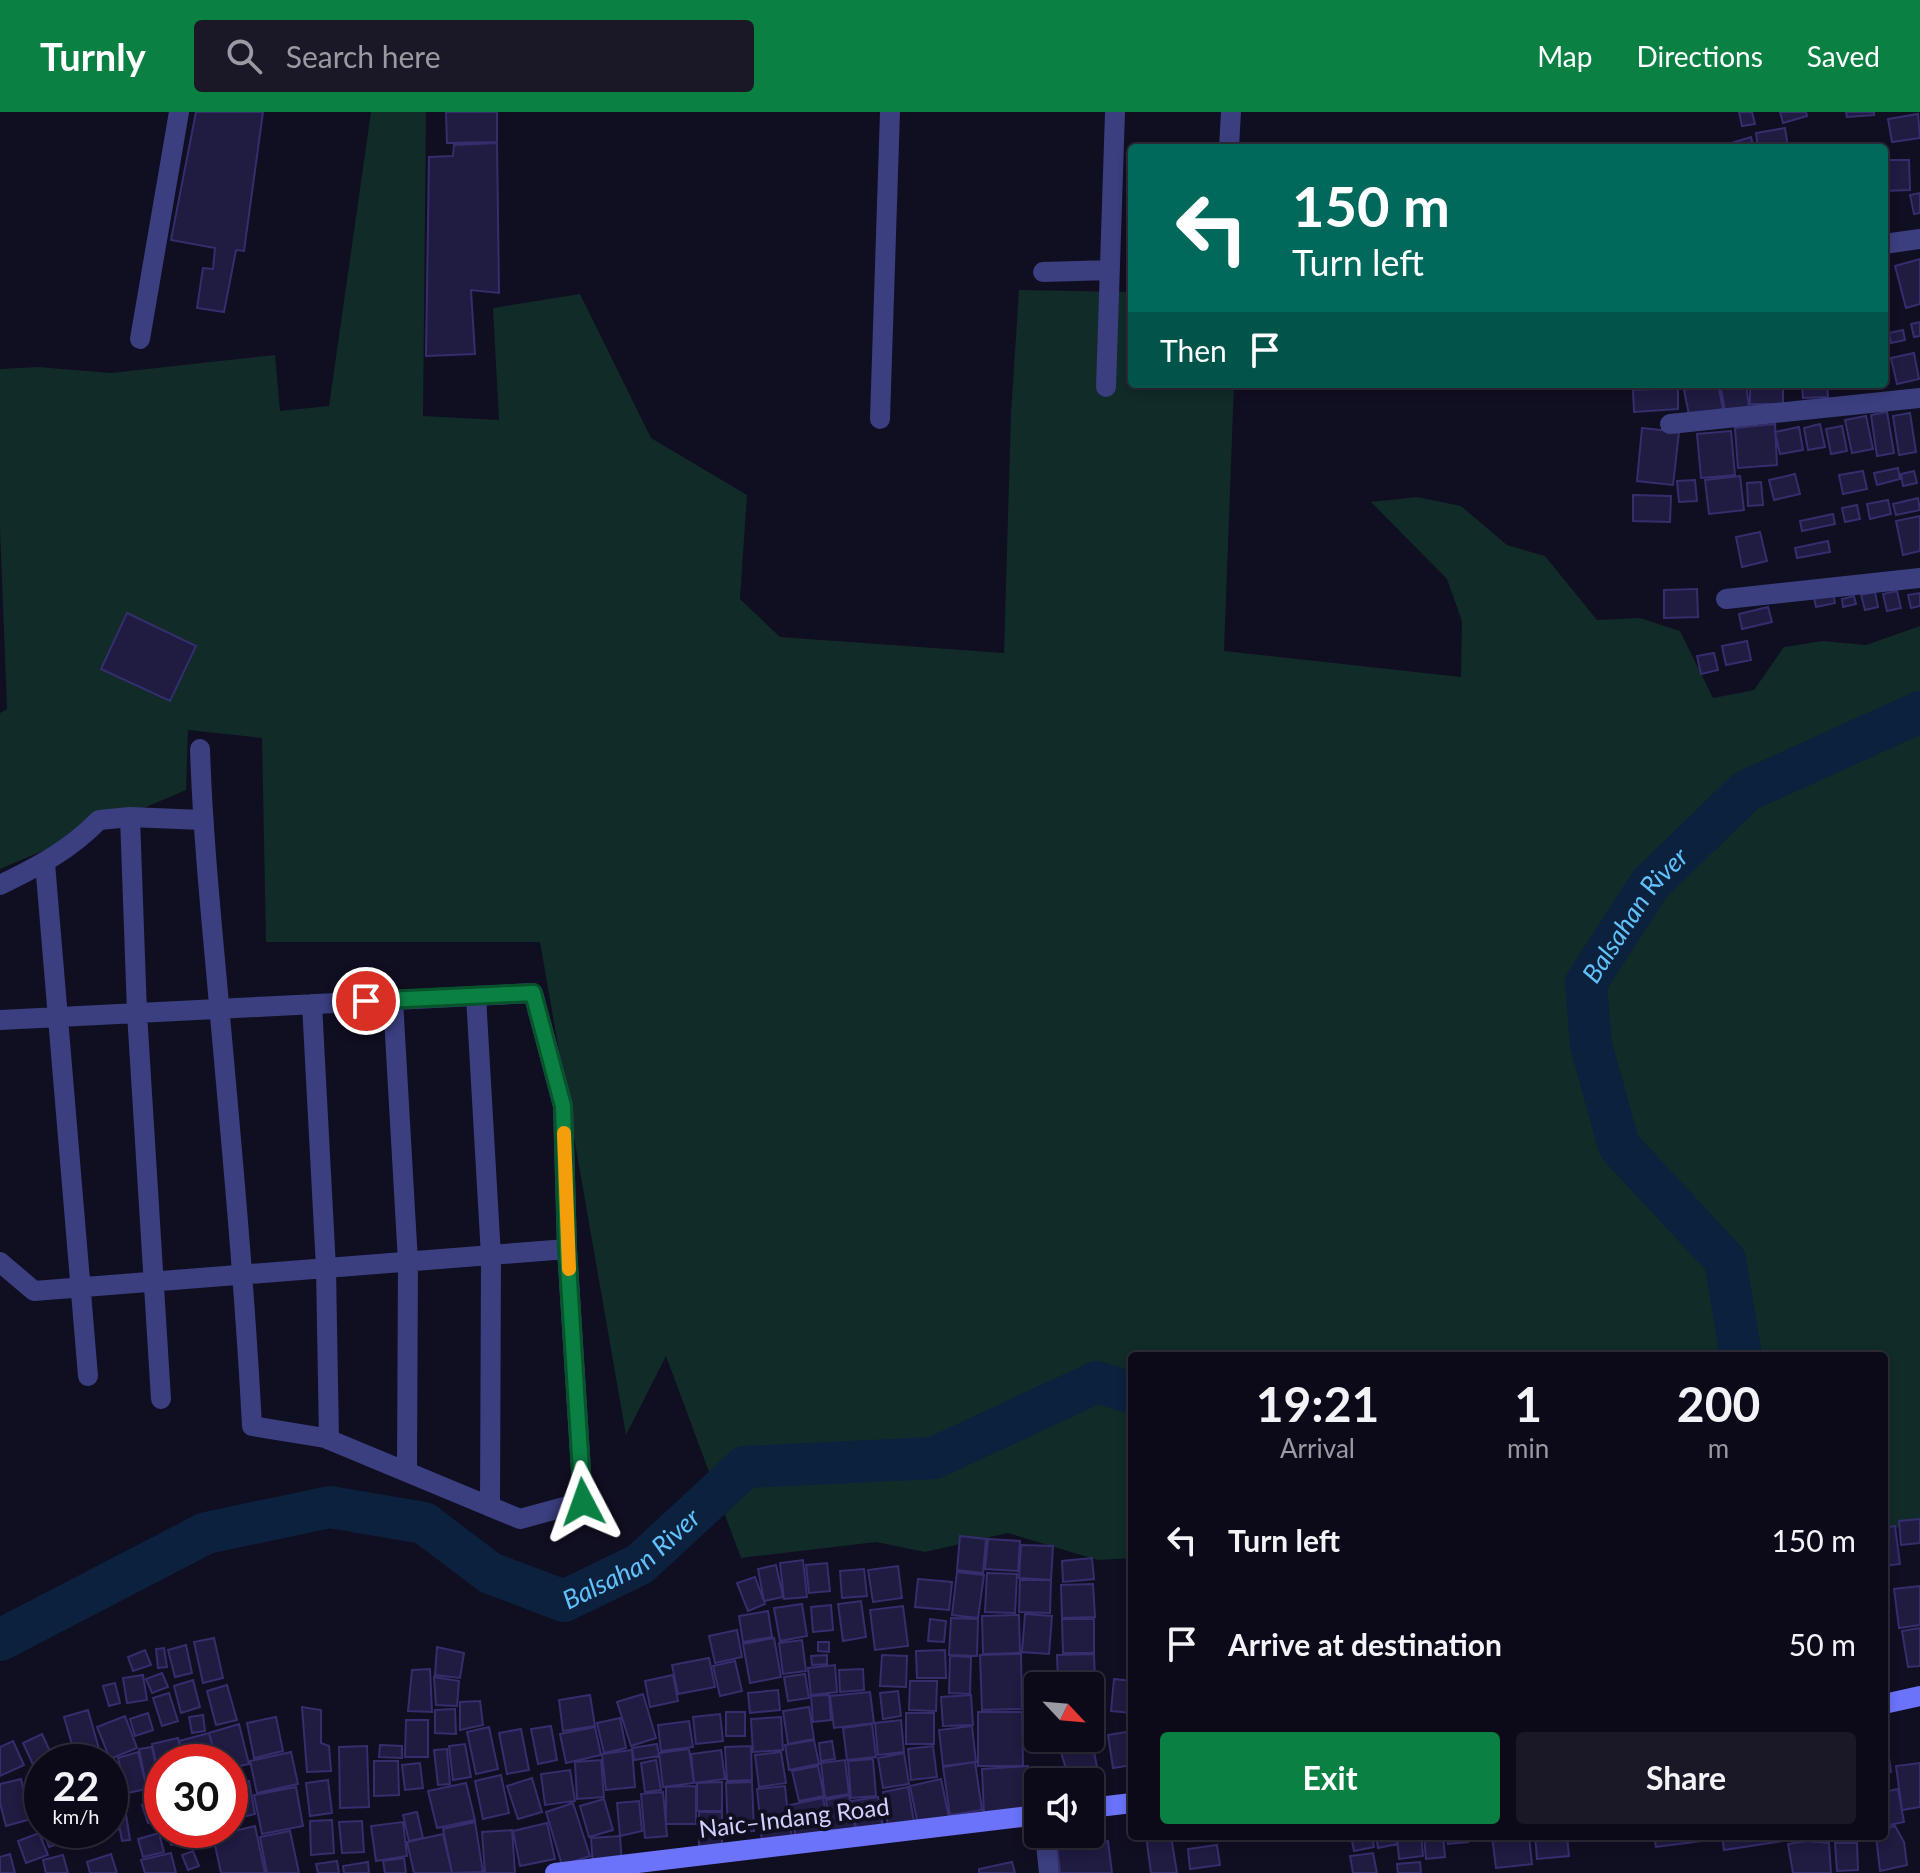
<!DOCTYPE html>
<meta charset="utf-8">
<style>
:root{--surface:#0c0a19;--page:#1a1826;--text:#f1f3f6;--muted:#9a9aa2;--line:#2c2b38;--accent:#0b8043}
body{margin:0;font-family:Lato,sans-serif;background:var(--page);color:var(--text);height:100vh;display:flex;flex-direction:column;font-size:30px;white-space:nowrap}
*{box-sizing:border-box;margin:0}
p{font-size:26px;color:var(--muted)}
.icon{flex:none;width:44px;height:44px;fill:none;stroke:currentColor;stroke-width:2;stroke-linecap:round;stroke-linejoin:round}
.map{position:relative;flex:1;overflow:hidden}
.panel{position:absolute;left:1128px;top:1240px;width:760px;height:488px;display:flex;flex-direction:column;background:var(--surface);border-radius:8px;box-shadow:0 4px 12px #0003,0 0 0 2px var(--line)}
.panel>*{flex:none}
.top-card{position:absolute;left:1128px;top:32px;width:760px;height:244px;border-radius:8px;box-shadow:0 4px 12px #0003,0 0 0 2px var(--line);background:#00695c;color:#fff;overflow:hidden}
.needle{width:52px;rotate:116deg}
.fabs{position:absolute;left:1024px;top:1560px;display:grid;gap:16px}
.fabs a{display:grid;place-items:center;width:80px;height:80px;border-radius:8px;background:var(--surface);box-shadow:0 4px 12px #0003,0 0 0 2px var(--line);font-size:40px}
.speed{position:absolute;left:24px;top:1632px;display:flex;gap:16px;font-size:40px;font-weight:700;text-align:center}
.speed>*{display:grid;place-content:center;width:104px;height:104px;border-radius:50%;background:var(--surface);box-shadow:0 4px 12px #0003,0 0 0 2px var(--line);line-height:1}
.speed small{font-size:20px;font-weight:400}
.speed .limit{border:12px solid #d22;background:#fff;color:#111}
.pin{position:absolute;display:grid;place-items:center;width:68px;height:68px;color:#fff;margin:-34px;border:4px solid #fff;border-radius:50%;box-shadow:0 2px 8px #0007}
.me{position:absolute;width:88px;margin:-44px;rotate:356deg;stroke-linejoin:round;filter:drop-shadow(0 0 6px #0008)}
.turn{display:flex;align-items:center;gap:28px;height:168px;padding:0 32px;font-size:36px}
.turn .icon{width:104px;height:104px;stroke-width:2.5}
.turn b{display:block;font-size:56px;line-height:68px}
.then{display:flex;align-items:center;height:76px;padding:0 32px;background:#0003;gap:16px;font-size:30px}
.eta{display:flex;justify-content:space-evenly;align-items:center;height:136px;text-align:center}
.eta b{font-size:48px;font-weight:700;line-height:56px}
.action{display:flex;gap:16px;margin-top:auto;padding:16px 32px}
.action a{flex:1;height:92px;border-radius:8px;background:var(--accent);color:#fff;font-size:32px;font-weight:700;line-height:92px;text-align:center}
.action a+a{background:var(--page);color:var(--text)}
ul{padding:0;list-style:none}
li{display:flex;align-items:center;gap:24px;height:104px;padding:0 32px}
li div{flex:1}
li b{display:block;font-size:30px}
li em{font-style:normal}
header{display:flex;align-items:center;gap:48px;box-sizing:border-box;height:112px;padding:0 40px;background:var(--accent);color:#fff}
header strong{font-size:38px}
nav{display:flex;gap:44px;margin-inline-start:auto;font-size:28px}
.search{width:560px;height:72px;background:var(--page);display:flex;align-items:center;gap:20px;box-sizing:border-box;padding:0 28px;border-radius:8px;color:var(--muted);font-size:30px}
.map>svg:first-child{display:block}
</style>
<header>
<strong>Turnly</strong>
<div class="search"><svg class="icon" aria-label="search" viewBox="0 0 24 24"><circle cx="10" cy="10" r="6"/><path d="M15 15l6 6"/></svg>Search here</div>
<nav><a>Map</a><a>Directions</a><a>Saved</a></nav>
</header>
<div class="map">
<svg width="1920" height="1761" viewBox="0 0 1920 1761">
<rect width="100%" height="100%" fill="#100e21"/>
<!-- green -->
<path fill="#112b28" d="M371 0H426L423 304 499 308 493 196 580 182 651 326 747 383 740 487 780 525 1004 541 1011 302 1019 178 1132 180V272H1234L1224 539 1461 565 1462 509 1447 467 1371 390 1417 385 1461 394 1507 433 1545 444 1597 508 1640 506 1680 519 1713 586 1754 578 1784 535 1823 529 1866 533 1920 514V1412L1884 1418V1244H1132V1446L1098 1448 1008 1421 925 1440 876 1430 741 1446 666 1244 626 1323 540 830H266L262 626 188 618 186 678 0 757V601L7 597 0 416V257L38 255 111 261 275 243 280 299 329 294Z"/>
<g fill="none" stroke-linecap="round" stroke-linejoin="round">
<!-- river -->
<g stroke="#0b213d" stroke-width="42">
<path id="s1" d="M1741 1244 1725 1148 1619 1034 1591 933 1586 871 1650 772 1746 679 1920 600"/>
<path id="s2" d="M0 1528 206 1421 330 1395 424 1411 490 1461 564 1489 640 1452 745 1355 934 1346 1097 1270 1132 1281"/>
</g>
</g>
<!-- building -->
<path fill="#1f1b41" stroke="#352e6d" stroke-width="2" d="M196 0H263L244 139 236 138 224 200 197 196 203 156 213 157 215 136 171 128Z
M446 0H497V30L447 31Z
M1739 0H1752L1755 12 1742 14Z
M1780 0H1806L1807 4 1783 11Z
M1846 0H1874V3L1847 5Z
M1918 2 1920 26 1892 30 1888 7Z
M1785 16 1788 36H1758L1756 21Z
M1751 25 1754 36H1715Z
M497 31 499 181 471 178 475 242 426 244 429 45 453 44 454 33Z
M1884 48H1909L1910 78 1884 79Z
M1920 81V101L1914 102 1910 83Z
M1920 147V192L1906 196 1895 154Z
M1920 210V224L1914 225 1911 212Z
M1903 218 1905 228 1891 231 1889 221Z
M1914 241 1919 267 1897 272 1891 246Z
M1718 272 1723 297 1689 303 1684 278Z
M1720 272H1746L1749 295 1725 299Z
M1750 272H1783V292H1750Z
M1802 272H1827L1828 285 1803 286Z
M1678 276V297L1634 300 1633 278Z
M1887 300 1894 341 1877 344 1871 303Z
M1910 301 1916 340 1899 343 1893 304Z
M1866 304 1873 337 1852 341 1845 308Z
M1775 312 1777 353 1738 356 1735 316Z
M1820 312 1825 335 1808 338 1804 316Z
M1842 314 1847 339 1831 342 1826 317Z
M1799 315 1803 338 1780 342 1775 320Z
M1642 316 1679 320 1673 373 1637 369Z
M1731 319 1735 363 1701 366 1697 322Z
M1898 356 1900 367 1877 373 1874 361Z
M1863 359 1867 377 1843 382 1839 363Z
M1914 359 1917 371 1903 374 1901 362Z
M1795 362 1800 382 1774 388 1769 368Z
M1740 364 1744 398 1709 402 1705 368Z
M1695 368 1697 389 1679 390 1677 369Z
M1761 370 1763 393 1748 394 1747 371Z
M1633 383 1671 384 1670 410 1633 409Z
M1918 386 1920 398 1896 403 1893 392Z
M1888 388 1891 402 1870 407 1867 392Z
M1857 393 1860 407 1845 410 1842 396Z
M1833 402 1835 412 1802 419 1800 409Z
M1920 404V439L1903 443 1896 409Z
M1760 420 1767 449 1742 455 1736 425Z
M1828 429 1830 440 1797 446 1795 436Z
M1697 477 1698 505 1664 506V478Z
M1897 479 1901 496 1887 499 1883 482Z
M1875 480 1878 495 1865 498 1861 483Z
M1833 481 1835 491 1816 495 1814 486Z
M1920 481V494L1911 496 1908 483Z
M1854 484 1856 492 1843 495 1842 487Z
M1768 495 1772 510 1742 517 1739 502Z
M127 501 196 534 170 589 101 557Z
M1747 529 1751 548 1726 553 1722 534Z
M1714 541 1718 558 1701 562 1697 544Z
M1920 1407V1431L1901 1433 1899 1409Z
M1895 1414 1900 1452 1884 1454V1416Z
M960 1424 986 1427 983 1461 957 1458Z
M988 1427 1020 1429 1018 1459 985 1457Z
M1021 1433 1053 1434 1051 1468 1019 1466Z
M1092 1446 1094 1467 1063 1470 1062 1449Z
M803 1448 807 1485 784 1487 780 1451Z
M827 1451 830 1479 809 1481 806 1453Z
M776 1453 783 1485 764 1489 758 1457Z
M898 1454 902 1486 873 1490 868 1458Z
M864 1457 867 1484 842 1486 840 1459Z
M957 1460 984 1463 978 1506 952 1503Z
M987 1461 1017 1462 1015 1501 985 1500Z
M755 1465 765 1492 748 1499 737 1471Z
M918 1467 952 1470 949 1498 915 1495Z
M1020 1468H1051L1050 1501 1019 1500Z
M1093 1472 1095 1505 1062 1506 1061 1473Z
M1920 1474V1513L1899 1516 1894 1477Z
M861 1489 866 1525 843 1529 838 1492Z
M802 1492 807 1524 780 1529 774 1496Z
M831 1493 833 1518 813 1520 811 1495Z
M903 1494 908 1534 875 1538 870 1498Z
M768 1499 772 1525 743 1530 739 1504Z
M1025 1502 1052 1504 1049 1542 1022 1540Z
M1019 1503 1020 1541 983 1542 982 1504Z
M951 1506 978 1507 977 1544 949 1543Z
M930 1507 946 1509 944 1530 928 1529Z
M1062 1507H1094V1541H1063Z
M1920 1516V1554L1908 1555 1902 1519Z
M737 1518 742 1545 715 1551 709 1524Z
M214 1526 223 1566 203 1571 194 1530Z
M774 1526 781 1565 750 1571 743 1532Z
M802 1528 806 1559 783 1562 779 1531Z
M818 1530H829V1540L818 1539Z
M186 1533 192 1561 175 1565 168 1538Z
M437 1535 464 1541 460 1566 435 1563Z
M164 1536 167 1555 158 1556 156 1537Z
M145 1538 151 1553 133 1559 128 1545Z
M945 1538 946 1566H917L916 1539Z
M1021 1542 1022 1597 982 1598 980 1543Z
M1094 1542 1095 1568 1058 1569 1057 1543Z
M827 1543V1552L812 1553 811 1544Z
M882 1543 907 1544 906 1575 880 1574Z
M950 1544 971 1545 970 1582 949 1581Z
M709 1546 715 1575 678 1582 672 1553Z
M735 1549 742 1579 720 1584 713 1554Z
M835 1553 837 1580 811 1583 808 1556Z
M430 1557 432 1600 408 1599 412 1558Z
M863 1557 864 1578 840 1580 839 1558Z
M162 1561 168 1575 152 1581 146 1567Z
M805 1562 809 1586 788 1589 784 1565Z
M143 1563 147 1588 127 1591 123 1566Z
M673 1563 678 1589 650 1595 645 1569Z
M434 1565 459 1569 457 1594 436 1593Z
M1114 1567 1132 1569V1601L1111 1599Z
M193 1568 200 1595 181 1601 174 1574Z
M910 1569H937L936 1599 909 1598Z
M115 1571 120 1591 109 1594 103 1574Z
M227 1573 237 1608 216 1613 207 1579Z
M778 1578 780 1598 750 1601 748 1581Z
M898 1579 901 1604 883 1607 880 1581Z
M870 1580 874 1611 834 1616 830 1584Z
M169 1581 178 1609 162 1614 153 1586Z
M643 1582 656 1626 631 1634 617 1590Z
M590 1583 595 1614 563 1619 559 1588Z
M829 1583 831 1608 813 1610 811 1584Z
M971 1583 973 1613 943 1614 941 1585Z
M1090 1587 1105 1588 1103 1626H1090Z
M480 1589 483 1613 460 1618V1590Z
M302 1595 321 1598V1631L329 1634 331 1659 307 1660Z
M809 1595 814 1627 788 1632 783 1599Z
M455 1597 456 1622 435 1621V1598Z
M88 1598 101 1644 77 1650 64 1605Z
M726 1600H745V1624H726Z
M978 1600H1022L1023 1654H978Z
M148 1601 153 1618 135 1624 130 1607Z
M906 1601H934V1632H906Z
M720 1602 723 1629 696 1632 693 1605Z
M203 1603 205 1619 192 1621 189 1605Z
M125 1604 137 1636 110 1647 97 1615Z
M276 1605 283 1639 254 1646 247 1611Z
M781 1605 783 1638 753 1640 751 1607Z
M620 1606 626 1636 604 1641 597 1611Z
M406 1608H428V1645H405Z
M901 1608 904 1640 878 1643 875 1611Z
M689 1609 693 1635 661 1639 658 1613Z
M239 1612 249 1652 230 1656V1650H217L209 1621Z
M872 1612 876 1645 847 1648 843 1616Z
M551 1614 557 1648 538 1652 531 1617Z
M972 1614 976 1650 943 1654 939 1618Z
M489 1615 498 1657 476 1662 467 1620Z
M595 1615 601 1643 566 1651 560 1622Z
M521 1617 529 1658 507 1662 499 1621Z
M1132 1619V1653L1113 1656 1108 1623Z
M209 1621 217 1650H185L179 1629Z
M42 1622 54 1648 42 1650V1654L35 1657 23 1631Z
M178 1626 183 1650H162V1663L159 1664 152 1632Z
M814 1628 819 1652 789 1658 785 1633Z
M13 1629 24 1653 0 1664V1635Z
M832 1629 835 1647 821 1649 819 1631Z
M1884 1630H1887L1891 1660 1884 1661Z
M465 1632 471 1665 453 1668 449 1634Z
M657 1632 659 1644 634 1648 632 1636Z
M380 1633 402 1634V1646L379 1645Z
M367 1634 369 1695 340 1696 339 1635Z
M751 1634 752 1668 727 1669 725 1635Z
M933 1634 937 1665 911 1668 908 1637Z
M152 1635 158 1664 145 1667 139 1637Z
M1093 1635 1101 1675 1090 1678V1670H1070L1060 1637Z
M447 1637 450 1672 438 1673 434 1638Z
M689 1637 694 1671 663 1675 659 1641Z
M632 1638 635 1675 606 1678 602 1642Z
M721 1638 725 1667 694 1671 691 1642Z
M138 1640 147 1677 127 1681 118 1646Z
M291 1640 298 1672 257 1681 250 1649Z
M781 1640 786 1671 759 1675 755 1643Z
M904 1641 909 1672 883 1676 878 1646Z
M873 1647 876 1684 851 1686 848 1649Z
M601 1648 604 1685 577 1687 575 1650Z
M656 1648 661 1678 645 1680 641 1651Z
M845 1648 849 1682 825 1686 821 1651Z
M374 1649H398L399 1683 374 1684Z
M975 1650 982 1698 950 1703 943 1655Z
M420 1651 423 1676 405 1678 402 1653Z
M1920 1651V1695L1902 1698 1896 1654Z
M818 1654 824 1684 799 1689 792 1659Z
M1028 1654 1030 1699 984 1702 982 1657Z
M570 1658 575 1689 545 1693 541 1662Z
M501 1663 509 1701 483 1707 475 1669Z
M42 1665V1700L40 1701 28 1670Z
M532 1666 542 1700 518 1707 507 1674Z
M21 1667 31 1707 6 1714 0 1691V1672Z
M941 1667 949 1706 918 1713 910 1674Z
M328 1668 332 1701 310 1704 306 1671Z
M249 1669 255 1702 230 1708V1673Z
M722 1670V1699H697V1671Z
M752 1670 754 1719 728 1720 726 1671Z
M466 1671 475 1708 437 1716 428 1679Z
M696 1674V1712H666V1675Z
M785 1674 788 1703 760 1706 757 1677Z
M296 1675 303 1714 262 1722 254 1683Z
M908 1675 914 1710 888 1714 883 1680Z
M1898 1677 1904 1710 1884 1714V1680Z
M663 1680 667 1724 645 1726 641 1682Z
M849 1683 855 1716 832 1721 826 1688Z
M878 1685 883 1716 857 1720 851 1689Z
M823 1686 830 1721 796 1727 790 1693Z
M162 1687V1707L148 1711 142 1693Z
M604 1687 613 1718 589 1725 580 1694Z
M110 1688 119 1717 71 1731 67 1718H110Z
M639 1689 642 1719 620 1724 617 1691Z
M124 1690 130 1728 122 1729 115 1691Z
M573 1691 590 1744 562 1753 546 1700Z
M417 1700 423 1726 409 1729 403 1703Z
M699 1700H722V1736H699Z
M790 1705 792 1728 762 1731 760 1708Z
M332 1708 334 1741 311 1743 310 1709Z
M362 1709 364 1740 342 1741 339 1710Z
M403 1710 407 1744 376 1749 371 1714Z
M475 1710 483 1760 452 1761 443 1717Z
M547 1711 555 1747 520 1754 513 1719Z
M255 1714 265 1761H221L213 1724Z
M1895 1714 1904 1730 1907 1753 1880 1759 1876 1724H1884V1717Z
M43 1718H66L69 1728 49 1735Z
M170 1718H195L196 1730 171 1733Z
M512 1718 515 1761H485L482 1720Z
M290 1719 299 1761H267L260 1725Z
M39 1721 48 1743 26 1751 18 1729Z
M159 1721 164 1740 143 1745 138 1727Z
M443 1722 452 1761H414L407 1730Z
M620 1724 622 1752 593 1755 591 1726Z
M1146 1724H1171L1177 1761H1151Z
M1351 1724H1372L1374 1735 1354 1739Z
M1376 1724H1395L1397 1732 1378 1736Z
M1397 1724H1421L1423 1744 1399 1747Z
M1424 1724H1443L1445 1745 1426 1747Z
M1447 1724H1468V1730L1448 1732Z
M1492 1724H1529L1532 1752 1496 1756Z
M1535 1724H1567L1569 1744 1537 1747Z
M1654 1724H1702L1703 1729 1656 1735Z
M1722 1724H1782L1783 1729 1724 1738Z
M1108 1729 1112 1761H1060L1057 1735Z
M1806 1729 1829 1731 1831 1761H1793L1788 1732Z
M1835 1731H1857L1858 1758 1837 1759Z
M1217 1733 1220 1753 1190 1757 1188 1737Z
M193 1739 199 1754 188 1758 182 1743Z
M171 1741 176 1761H145L141 1748Z
M1373 1741 1377 1761H1353L1350 1744Z
M10 1742 15 1761H0V1745Z
M111 1742 117 1761H90L87 1750Z
M63 1743 68 1761H46L43 1748Z
M404 1746 406 1761H385L383 1749Z
M337 1749 339 1761H318L316 1752Z
M368 1750 369 1761H344L343 1754Z
M1012 1750 1015 1761H979V1757Z
M1420 1750 1421 1761H1398L1397 1752Z"/>
<g fill="none" stroke-linecap="round" stroke-linejoin="round">
<!-- street -->
<path stroke="#3b3e7f" stroke-width="20" d="M1229 36 1231 0
M1884 132 1920 127
M1043 160 1110 158
M140 227 179 0
M1106 275 1115 0
M880 307 890 0
M1670 312 1920 286
M1726 487 1920 466
M130 705 137 901 161 1287
M45 751 88 1264
M0 773C37 755 70 738 99 708L130 705 202 708
M476 884 491 1144 490 1395
M393 888 408 1150 407 1360
M312 892 326 1156 329 1328
M0 908C178 899 355 890 533 881L563 994 567 1137 583 1390 520 1407 325 1326 252 1314C245 1181 233 1048 221 915 213 822 203 730 200 637
M0 1150 34 1179 567 1137
M1045 1722 1049 1761"/>
<!-- secondary -->
<path stroke="#6a73fa" stroke-width="20" d="M1884 1592 1920 1584
M1090 1696 1132 1691
M555 1761 1038 1703"/>
</g>
<g fill="none" stroke-linecap="round" stroke-linejoin="round">
<!-- route casing -->
<g stroke="#07532c" stroke-width="20">
<path id="route" d="M366 889 533 881 563 994 567 1137 583 1390"/>
</g>
<!-- route -->
<use href="#route" stroke="#0b8043" stroke-width="14"/>
<!-- slow -->
<path stroke="#f59e0b" stroke-width="14" d="M564 1021 569 1157"/>
</g>
<g text-anchor="middle" dominant-baseline="central" stroke-width="8" stroke-linejoin="round" paint-order="stroke">
<!-- street labels -->
<g font-size="24" fill="#d1d0fd" stroke="#100e21">
<text transform="translate(794 1705) rotate(-7)">Naic–Indang Road</text>
</g>
<!-- water labels -->
<g font-size="26" font-style="italic" fill="#62c0fa" stroke="#100e21">
<text stroke="none"><textPath href="#s1" startOffset="504">Balsahan River</textPath></text>
<text stroke="none"><textPath href="#s2" startOffset="696">Balsahan River</textPath></text>
</g>
</g>
</svg>
<div class="fabs">
<a><svg class="needle" viewBox="-14 -14 28 28"><path d="M0-13l5 13h-10z" fill="#e53935"/><path d="M0 13l5-13h-10z" fill="#9a9aa2"/></svg></a>
<a><svg class="icon" aria-label="sound" viewBox="0 0 24 24"><path d="M4 9h4l5-4v14l-5-4H4zM17 9q2 3 0 6"/></svg></a>
</div>
<div class="speed"><div>22<small>km/h</small></div><div class="limit">30</div></div>
<div class="pin" style="left:366px;top:889px;background:#d93025"><svg class="icon" aria-label="arrive" viewBox="0 0 24 24"><path d="M6 21V4h12l-3 4 3 4H6"/></svg></div>
<svg class="me" style="left:583px;top:1390px" viewBox="-20 -20 40 40"><path d="M0-17L14 15 0 8-14 15z" fill="#0b8043" stroke="#fff" stroke-width="4"/></svg>
<div class="top-card">
<div class="turn"><svg class="icon" aria-label="left" viewBox="0 0 24 24"><path d="M17 20v-9H6M10 6l-5 5 5 5"/></svg><div><b>150 m</b>Turn left</div></div>
<div class="then">Then<svg class="icon" aria-label="arrive" viewBox="0 0 24 24"><path d="M6 21V4h12l-3 4 3 4H6"/></svg></div>
</div>
<section class="panel">
<div class="eta">
<div><b>19:21</b><p>Arrival</p></div>
<div><b>1</b><p>min</p></div>
<div><b>200</b><p>m</p></div>
</div>
<ul>
<li><svg class="icon" aria-label="left" viewBox="0 0 24 24"><path d="M17 20v-9H6M10 6l-5 5 5 5"/></svg><div><b>Turn left</b></div><em>150 m</em></li>
<li><svg class="icon" aria-label="arrive" viewBox="0 0 24 24"><path d="M6 21V4h12l-3 4 3 4H6"/></svg><div><b>Arrive at destination</b></div><em>50 m</em></li>
</ul>
<div class="action"><a>Exit</a><a>Share</a></div>
</section>
</div>
